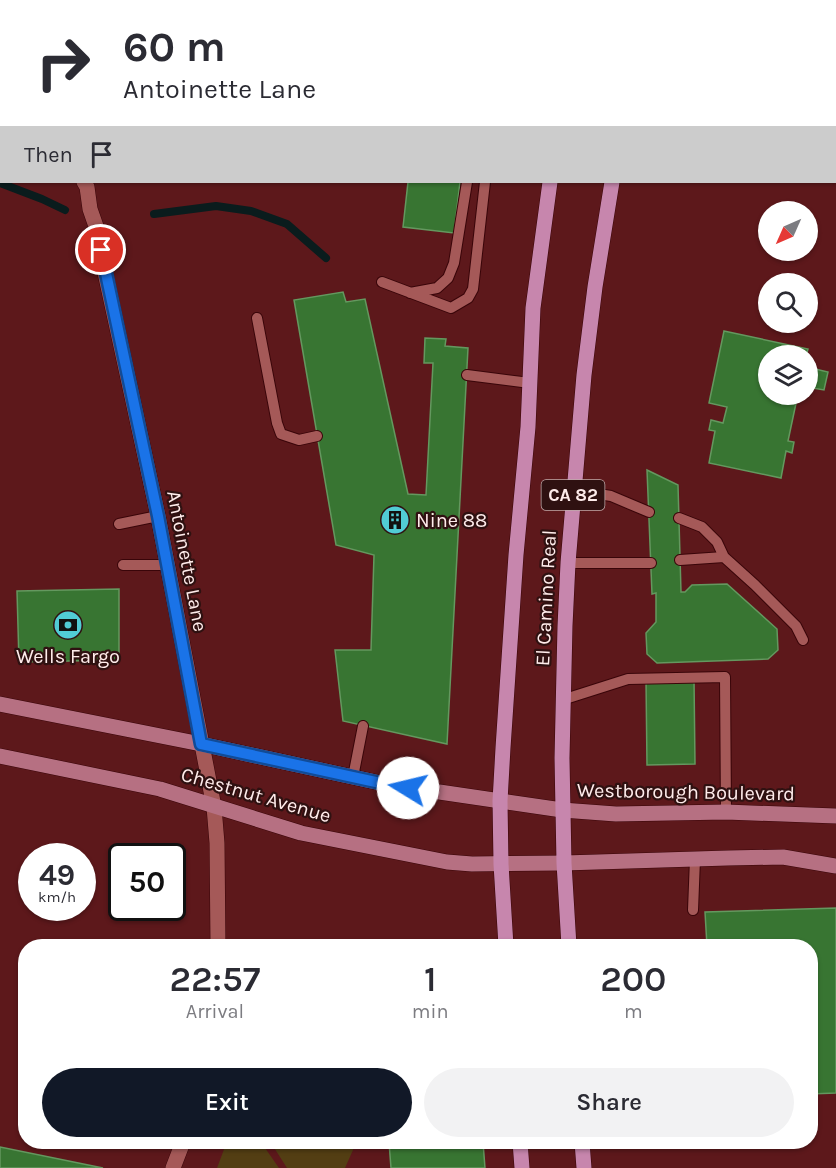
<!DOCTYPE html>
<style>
:root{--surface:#fff;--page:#f2f2f3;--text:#2b2b33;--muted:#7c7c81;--accent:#111827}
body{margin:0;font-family:Karla,sans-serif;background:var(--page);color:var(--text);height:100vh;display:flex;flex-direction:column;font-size:22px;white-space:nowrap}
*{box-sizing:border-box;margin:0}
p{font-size:20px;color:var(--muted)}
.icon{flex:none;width:33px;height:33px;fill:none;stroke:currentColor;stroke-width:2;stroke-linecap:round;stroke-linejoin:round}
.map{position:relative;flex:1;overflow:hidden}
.side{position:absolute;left:18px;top:939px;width:800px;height:210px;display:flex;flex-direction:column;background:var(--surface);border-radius:24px;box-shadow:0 2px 4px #0004}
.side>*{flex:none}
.hud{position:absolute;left:0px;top:0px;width:837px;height:183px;box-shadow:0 2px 4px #0004;background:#fff;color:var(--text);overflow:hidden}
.needle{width:39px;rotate:225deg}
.tools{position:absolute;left:758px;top:201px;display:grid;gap:12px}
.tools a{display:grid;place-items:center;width:60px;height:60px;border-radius:50%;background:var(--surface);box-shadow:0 2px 4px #0004;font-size:30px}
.speed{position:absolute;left:18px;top:843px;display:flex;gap:12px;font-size:30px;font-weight:700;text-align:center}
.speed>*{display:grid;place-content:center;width:78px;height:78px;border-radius:50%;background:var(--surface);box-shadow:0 2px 4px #0004;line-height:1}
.speed small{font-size:15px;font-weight:400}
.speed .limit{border:3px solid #111;border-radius:9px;background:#fff;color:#111}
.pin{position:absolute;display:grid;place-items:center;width:51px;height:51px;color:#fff;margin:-26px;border:3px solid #fff;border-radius:50%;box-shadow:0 2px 6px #0007}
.me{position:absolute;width:66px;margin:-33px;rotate:279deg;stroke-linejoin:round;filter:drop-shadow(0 0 4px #0008)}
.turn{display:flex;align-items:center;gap:21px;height:126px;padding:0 24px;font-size:27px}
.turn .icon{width:78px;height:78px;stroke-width:2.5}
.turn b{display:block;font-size:42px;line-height:51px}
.then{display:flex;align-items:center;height:57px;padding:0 24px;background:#0003;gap:12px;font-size:22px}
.eta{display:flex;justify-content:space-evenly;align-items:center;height:102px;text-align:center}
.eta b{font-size:36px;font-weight:600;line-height:42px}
.button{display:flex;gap:12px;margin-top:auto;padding:12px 24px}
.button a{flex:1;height:69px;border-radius:36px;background:var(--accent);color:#fff;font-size:24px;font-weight:600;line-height:69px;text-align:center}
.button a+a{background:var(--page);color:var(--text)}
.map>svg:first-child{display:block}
</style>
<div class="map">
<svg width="836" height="1168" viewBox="0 0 836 1168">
<rect width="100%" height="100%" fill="#5d181b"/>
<!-- green -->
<path fill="#533e13" d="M272 1142H354L353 1150 345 1168H287L273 1146Z
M226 1144 263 1145 279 1168H217Z"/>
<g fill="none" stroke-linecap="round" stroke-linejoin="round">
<!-- stream -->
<path stroke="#0a1c1d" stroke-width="8" d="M0 183 42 199 65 210
M154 214 216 206 251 211 287 224 326 258"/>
</g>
<!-- building -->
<path fill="#387532" stroke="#64985f" stroke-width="1.5" d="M470 0H524V2H470Z
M715 0H788L790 2H715Z
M0 76H2V129H0Z
M408 182H460L454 233 403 227Z
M343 292 346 302 365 299 408 494 426 495 433 363H424L425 338 446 339 445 346 468 348 447 744 343 721 335 650H371L374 555 336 545 294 300Z
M724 331 808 349 806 356H768V394H798L788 441 794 442 792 453 786 451 781 478 709 463 715 431 709 430 711 420 723 423 727 407 709 403Z
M807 367 828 372 824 390 807 387Z
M647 470 678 485 681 592H685L692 585 727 584 777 629 778 650 768 659 657 663 647 654 646 633 656 622V593L652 594Z
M119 589V660L19 662 17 591Z
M694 679 695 764 647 765 646 680Z
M836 908V1093L810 1094V946H707L705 912Z
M389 1142H483L485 1168H391Z
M0 1147 103 1168H0Z"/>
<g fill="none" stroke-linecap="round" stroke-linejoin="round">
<!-- service casing -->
<g stroke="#390509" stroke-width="12">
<path id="service" d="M382 282 451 308 468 298 473 289 485 182
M410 293 437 288 448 278 454 263 467 182
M257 318 277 423 281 434 299 440 317 436
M467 375 530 383
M574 490 611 496 649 512
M679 518 702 527 717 542 724 557 755 585 796 626 803 640
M119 524 158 516
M680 560 724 557
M568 563H651
M123 565H167
M562 700 628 679 725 677 726 812
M353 777 363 726
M693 910 695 859"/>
</g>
<!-- minor casing -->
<g stroke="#390509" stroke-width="16">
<path id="minor" d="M55 0V2
M0 153H2
M84 182 87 187 90 209 98 232 104 268 158 516 214 807 217 843 218 946
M173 1168 183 1142"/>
</g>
<!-- secondary casing -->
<g stroke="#390509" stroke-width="16">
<path id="secondary" d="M0 704 201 744 385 784 562 810 616 814 726 812 836 816
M0 756 160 789 301 833 447 862 472 864 564 863 728 858 783 857 836 866"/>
</g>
<!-- primary casing -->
<g stroke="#390509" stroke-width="16">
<path id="primary" d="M589 2V0
M650 2 651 0
M506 946 501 864 500 801 503 748 516 555 528 427 533 308 550 182
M569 946 564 863 562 758 565 626 568 563 584 375 595 287 612 182
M520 1142 522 1168
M582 1142 584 1168"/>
</g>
<!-- service -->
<use href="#service" stroke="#a55958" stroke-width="10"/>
<!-- minor -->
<use href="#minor" stroke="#a55958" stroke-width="15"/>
<!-- secondary -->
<use href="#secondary" stroke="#b67082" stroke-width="15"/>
<!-- primary -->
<use href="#primary" stroke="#c786ad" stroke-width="15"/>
</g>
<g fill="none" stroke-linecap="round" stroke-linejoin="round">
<!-- route casing -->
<g stroke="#114b97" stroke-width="15">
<path id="route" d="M101 250 158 516 201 744 385 784 408 788"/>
</g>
<!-- route -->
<use href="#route" stroke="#1a73e8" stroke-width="10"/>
</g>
<!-- icons -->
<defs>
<g id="building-disc" transform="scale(1.5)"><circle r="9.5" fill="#51ccd5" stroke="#2f1111"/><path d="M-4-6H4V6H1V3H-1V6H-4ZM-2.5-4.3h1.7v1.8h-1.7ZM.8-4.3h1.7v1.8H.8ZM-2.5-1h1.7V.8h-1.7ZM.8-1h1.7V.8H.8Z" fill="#111"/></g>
<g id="bank-disc" transform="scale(1.5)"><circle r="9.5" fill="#51ccd5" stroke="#2f1111"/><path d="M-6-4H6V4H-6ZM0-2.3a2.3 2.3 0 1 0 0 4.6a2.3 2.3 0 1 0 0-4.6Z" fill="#111"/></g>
</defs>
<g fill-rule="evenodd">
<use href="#building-disc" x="395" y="520"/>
<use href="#bank-disc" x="68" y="625"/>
</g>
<g text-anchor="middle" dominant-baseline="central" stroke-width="4.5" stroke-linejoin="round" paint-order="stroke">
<!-- shield labels -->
<rect fill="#2f1111" stroke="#c1aaaa" stroke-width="1.5" x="541.5" y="480" width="63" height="30" rx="4.5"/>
<g font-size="18" font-weight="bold" fill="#ffeceb">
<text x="573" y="495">CA 82</text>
</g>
<!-- poi labels -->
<g font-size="20" fill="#ffeceb" stroke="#2f1111" text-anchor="start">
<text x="416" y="520">Nine 88</text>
<text x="68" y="656" text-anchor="middle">Wells Fargo</text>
</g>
<!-- street labels -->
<g font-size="20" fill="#ffeceb" stroke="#2f1111">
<text transform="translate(187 561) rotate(79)">Antoinette Lane</text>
<text transform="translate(546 598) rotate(-87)">El Camino Real</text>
<text transform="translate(686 792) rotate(1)">Westborough Boulevard</text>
<text transform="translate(256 795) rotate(16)">Chestnut Avenue</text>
</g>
</g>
</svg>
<div class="tools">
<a><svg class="needle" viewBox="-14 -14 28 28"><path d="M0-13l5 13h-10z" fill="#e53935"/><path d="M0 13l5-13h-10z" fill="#7c7c81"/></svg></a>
<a><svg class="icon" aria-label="search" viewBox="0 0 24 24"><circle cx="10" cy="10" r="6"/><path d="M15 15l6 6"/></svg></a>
<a><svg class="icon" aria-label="layers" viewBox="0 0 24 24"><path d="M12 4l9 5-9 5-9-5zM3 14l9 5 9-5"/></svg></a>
</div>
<div class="speed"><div>49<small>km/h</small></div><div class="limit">50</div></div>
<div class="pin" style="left:101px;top:250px;background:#d93025"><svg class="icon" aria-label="arrive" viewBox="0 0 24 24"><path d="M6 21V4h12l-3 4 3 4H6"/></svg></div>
<svg class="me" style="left:408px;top:788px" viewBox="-20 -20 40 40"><circle r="19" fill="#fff"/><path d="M0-13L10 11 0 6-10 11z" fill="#1a73e8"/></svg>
<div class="hud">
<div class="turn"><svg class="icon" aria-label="right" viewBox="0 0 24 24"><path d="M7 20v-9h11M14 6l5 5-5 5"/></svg><div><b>60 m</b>Antoinette Lane</div></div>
<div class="then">Then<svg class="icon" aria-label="arrive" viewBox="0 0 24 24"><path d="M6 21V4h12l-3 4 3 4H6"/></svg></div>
</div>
<section class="side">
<div class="eta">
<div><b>22:57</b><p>Arrival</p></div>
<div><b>1</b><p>min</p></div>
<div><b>200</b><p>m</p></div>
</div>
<div class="button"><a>Exit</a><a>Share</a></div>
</section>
</div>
